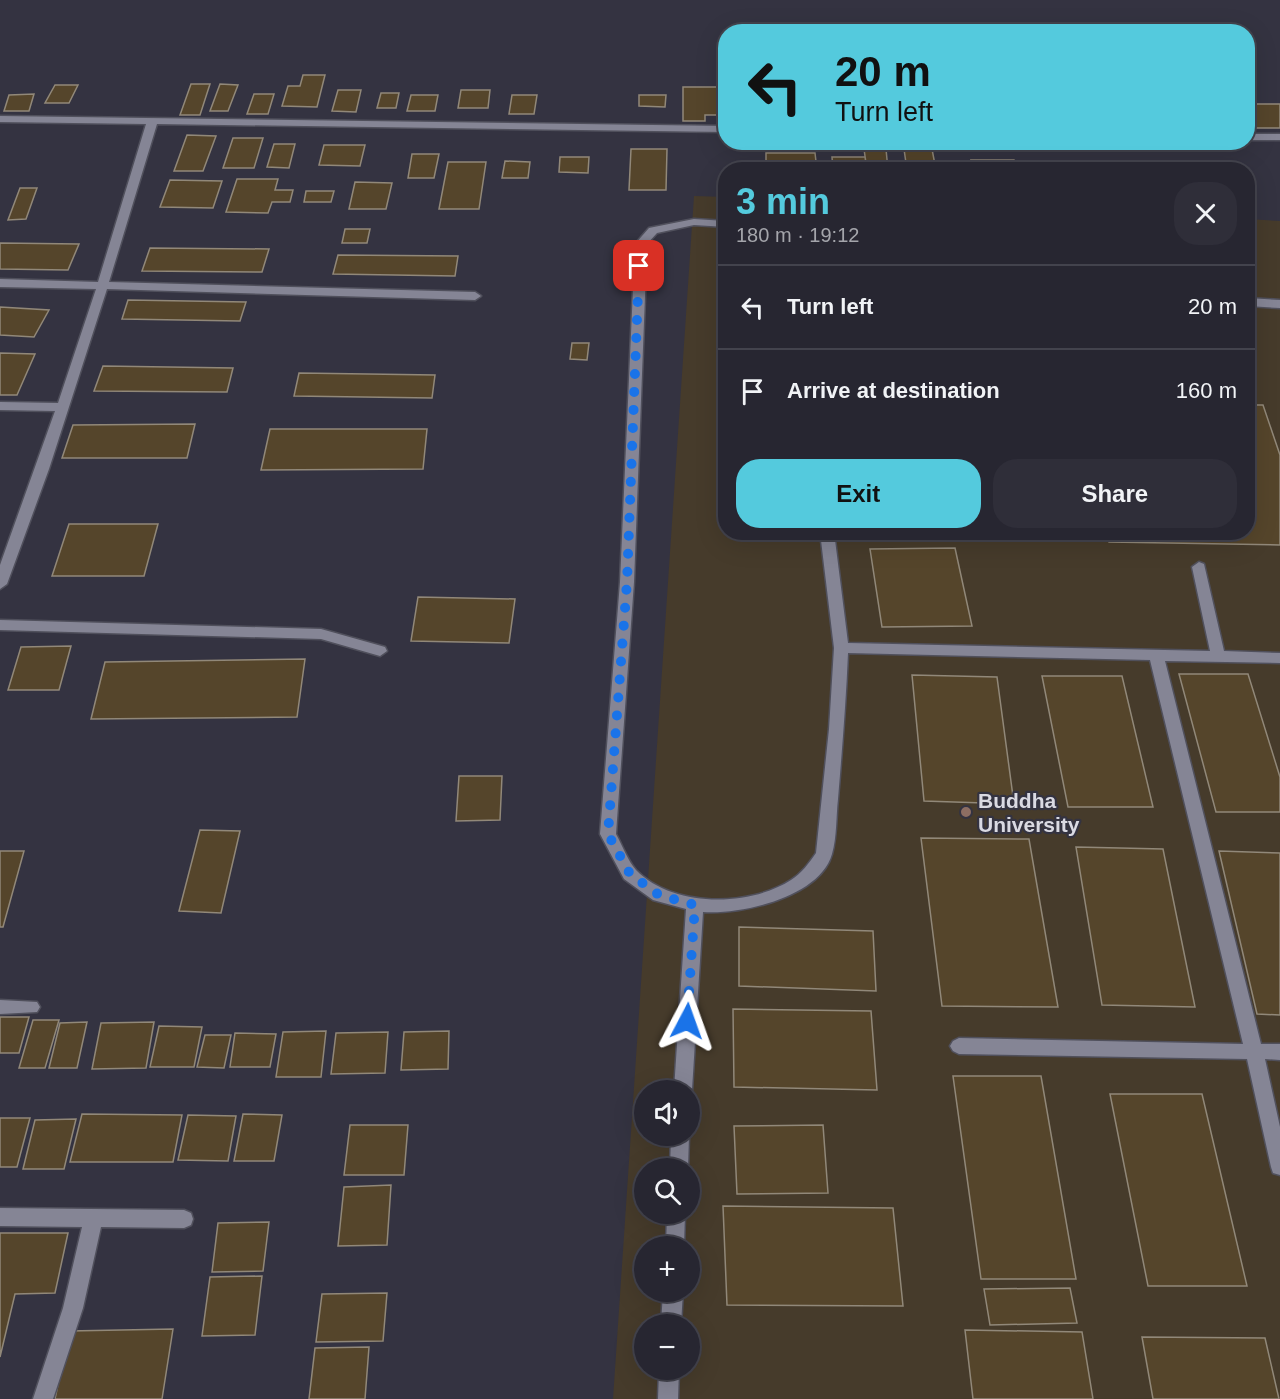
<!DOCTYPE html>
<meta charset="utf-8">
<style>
:root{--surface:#272631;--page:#2f2e39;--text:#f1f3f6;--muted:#a4a5ab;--line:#43434d;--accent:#54cadd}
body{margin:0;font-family:Arial,sans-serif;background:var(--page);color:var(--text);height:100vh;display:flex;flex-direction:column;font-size:22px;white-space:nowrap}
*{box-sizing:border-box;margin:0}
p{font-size:20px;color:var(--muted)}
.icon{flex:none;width:33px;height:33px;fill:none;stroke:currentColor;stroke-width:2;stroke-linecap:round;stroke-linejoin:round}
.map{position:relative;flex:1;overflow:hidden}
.details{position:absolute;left:718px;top:162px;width:537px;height:378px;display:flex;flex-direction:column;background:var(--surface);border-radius:24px;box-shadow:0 6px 24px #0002,0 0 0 2px var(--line)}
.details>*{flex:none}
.guide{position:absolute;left:718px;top:24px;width:537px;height:126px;border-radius:24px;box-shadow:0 6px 24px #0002,0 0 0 2px var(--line);background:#54cadd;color:#111;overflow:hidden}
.fabs{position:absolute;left:634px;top:1080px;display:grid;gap:12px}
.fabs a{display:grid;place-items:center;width:66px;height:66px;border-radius:50%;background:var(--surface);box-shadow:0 6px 24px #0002,0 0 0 2px var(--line);font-size:30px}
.pin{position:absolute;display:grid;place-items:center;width:51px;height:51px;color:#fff;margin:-26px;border-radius:12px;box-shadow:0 3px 9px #0006}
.me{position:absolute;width:66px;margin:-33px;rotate:4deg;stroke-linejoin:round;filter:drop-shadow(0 0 4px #0008)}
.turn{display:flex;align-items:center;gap:21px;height:126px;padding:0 18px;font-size:27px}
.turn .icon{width:78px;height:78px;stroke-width:2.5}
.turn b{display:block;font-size:42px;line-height:51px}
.round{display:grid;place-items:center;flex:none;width:63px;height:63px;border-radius:24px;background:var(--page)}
.headline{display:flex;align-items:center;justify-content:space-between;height:102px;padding:0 18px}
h1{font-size:36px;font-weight:600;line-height:45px;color:var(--accent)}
.cta{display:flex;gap:12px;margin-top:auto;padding:12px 18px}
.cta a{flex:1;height:69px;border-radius:24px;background:var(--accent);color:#111;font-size:24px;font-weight:600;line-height:69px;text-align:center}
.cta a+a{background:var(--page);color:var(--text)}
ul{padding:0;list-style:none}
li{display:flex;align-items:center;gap:18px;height:84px;padding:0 18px;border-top:2px solid var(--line)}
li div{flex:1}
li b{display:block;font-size:22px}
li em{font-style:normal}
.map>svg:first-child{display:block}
</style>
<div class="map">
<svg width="1280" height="1399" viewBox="0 0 1280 1399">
<rect width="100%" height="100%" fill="#343341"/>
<!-- education -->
<path fill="#463b2b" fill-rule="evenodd" d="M694 196 726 197V532H1248V219L1280 221V1399H613ZM645 1090H690V1136H645ZM645 1168H690V1214H645ZM645 1246H690V1292H645ZM645 1324H690V1370H645Z"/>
<!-- building -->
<path fill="#55452b" stroke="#918879" stroke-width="1.5" d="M303 75H325L317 107 282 106 288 86H300Z
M191 84H210L200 115H180Z
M220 84 238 85 228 111H210Z
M55 85H78L69 103H45Z
M683 87H726V110H721V115H705V121H683Z
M338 90H361L356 112 332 111Z
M461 90H490L488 108H458Z
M381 93H399L396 108H377Z
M34 94 29 111H4L9 95Z
M254 94H274L268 114H247Z
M411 95H438L435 111H407Z
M512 95H537L534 114H509Z
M639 95H666L665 107 639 106Z
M1248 104H1280V128H1248Z
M187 135 216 136 203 171H174Z
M233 138H263L254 168H223Z
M274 144H295L289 168 267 167Z
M324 145H365L360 166 319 165Z
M631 149H667L666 190H629Z
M864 149H886L888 170H867Z
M904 149H932L936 170H907Z
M766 153H815L817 170H766Z
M412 154H439L434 178H408Z
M560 157H589L588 173 559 172Z
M832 157H865L867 170H833Z
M971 160H1014L1017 170H974Z
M505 161 530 162 528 178H502Z
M448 162H486L479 209H439Z
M237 179H278L275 190H293L290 202H272L268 213 226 212Z
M1248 179 1256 199H1248Z
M170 180 222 181 213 208 160 207Z
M355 182 392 183 386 209H349Z
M20 188H37L26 219 8 220Z
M306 191H334L331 202H304Z
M345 229H370L367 243H342Z
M0 243 79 244 68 270 0 269Z
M150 248 269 249 262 272 142 271Z
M338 255 458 256 455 276 333 274Z
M128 300 246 302 240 321 122 319Z
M0 307 49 310 34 337 0 335Z
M572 343H589L587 360 570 359Z
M0 353 35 354 17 395H0Z
M103 366 233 368 227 392 94 391Z
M299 373 435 375 432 398 294 396Z
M1248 405H1263L1280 455V545L1109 542 1107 532H1248Z
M195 424 187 458H62L73 425Z
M270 429H427L423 469 261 470Z
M69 524H158L144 576H52Z
M955 548 972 626 882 627 870 549Z
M418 597 515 599 509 643 411 641Z
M71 646 59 690H8L21 647Z
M305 659 297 717 91 719 105 662Z
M1179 674H1248L1280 777V812H1216Z
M912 675 997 677 1014 804 924 801Z
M1042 676H1122L1153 807H1068Z
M459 776H502L500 820 456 821Z
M200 830 240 831 221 913 179 911Z
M921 838 1029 839 1058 1007 942 1006Z
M1076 847 1163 849 1195 1007 1102 1005Z
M0 851H24L3 927H0Z
M1219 851 1280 853V1015L1257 1014Z
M739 927 873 931 876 991 739 986Z
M733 1009 871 1011 877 1090 734 1087Z
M0 1017H29L19 1053H0Z
M33 1020H59L45 1068H19Z
M87 1022 77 1068H49L60 1023Z
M154 1022 146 1068 92 1069 101 1023Z
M159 1026 202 1027 194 1067H150Z
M326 1031 321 1077H276L283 1032Z
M449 1031 448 1069 401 1070 404 1032Z
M388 1032 385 1073 331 1074 336 1033Z
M235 1033 276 1034 270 1067H230Z
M205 1035H231L224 1068 197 1067Z
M953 1076H1041L1076 1279H981Z
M1110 1094H1202L1247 1286H1148Z
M82 1114 182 1115 173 1162H70Z
M243 1114 282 1115 274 1161H234Z
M188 1115 236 1116 228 1161 178 1160Z
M0 1118H30L17 1167H0Z
M76 1119 64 1169H23L35 1120Z
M350 1125H408L404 1175H344Z
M823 1125 828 1193 737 1194 734 1126Z
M391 1185 387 1245 338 1246 344 1187Z
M723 1206 893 1208 903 1306 727 1305Z
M269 1222 263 1271 212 1272 218 1223Z
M0 1233H68L55 1293 15 1294 0 1357Z
M262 1276 255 1335 202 1336 210 1277Z
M1070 1288 1077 1323 990 1325 984 1289Z
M387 1293 383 1341 316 1342 322 1294Z
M173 1329 162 1399H55L69 1331Z
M965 1330 1082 1332 1093 1399H973Z
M1142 1337 1265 1338 1279 1399H1153Z
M369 1347 365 1399H309L315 1348Z"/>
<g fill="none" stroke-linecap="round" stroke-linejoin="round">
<!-- lane casing -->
<g stroke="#50505c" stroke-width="3">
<path id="lane" d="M694 219 726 221V227L694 225 657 233 647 244 634 582 616 834C622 845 628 861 636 870 673 908 749 907 791 880 802 873 809 863 816 853L829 729 834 648 820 532H834L848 643 1210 651 1192 567 1199 562 1204 564 1224 651 1280 653V663L1165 661 1261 1044H1280V1060L1265 1059 1280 1127V1175L1273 1173 1271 1167 1247 1059 959 1054 953 1051 950 1046 953 1041 959 1038 1243 1044 1150 660 848 653C846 702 842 750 838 799 836 816 837 837 832 854 820 897 741 915 703 912L692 1090 690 1094V1090H674L686 909 653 900 624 879 600 834 620 582 635 244 649 228Z
M1248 298 1280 300V308L1248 306Z
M671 1136H689L688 1168H670Z
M667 1214H685L684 1246H666Z
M663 1292H683L681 1324H661Z
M659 1370H679L678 1399H658Z"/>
</g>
<!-- street casing -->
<g stroke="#50505c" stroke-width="3">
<path id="street" d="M0 116 726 126V132L157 124 109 282 475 292 481 296 475 300 107 289 49 469 7 584 0 589V565L55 411 0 410V402L58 403 96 289 0 287V279L98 282 146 124 0 122Z
M1248 134H1280V140H1248Z
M0 620 321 629 385 647 387 651 380 656 321 639 0 630Z
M0 1000 37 1002 40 1007 37 1012 0 1014Z
M0 1208 184 1210 191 1213 193 1219 191 1225 184 1228 101 1227 83 1308 53 1399H33L63 1308 82 1227 0 1226Z"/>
</g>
<!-- lane -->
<use href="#lane" fill="#858595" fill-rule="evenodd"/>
<!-- street -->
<use href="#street" fill="#858595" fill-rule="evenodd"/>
</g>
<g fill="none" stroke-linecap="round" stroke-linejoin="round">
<!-- route -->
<path stroke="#1a73e8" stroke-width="10" stroke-dasharray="0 18" d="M639 266 627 582 608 834 630 874 659 895 695 905 687 1021"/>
</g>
<!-- markers -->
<circle fill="#8d6e63" stroke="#343341" stroke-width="2" cx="966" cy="812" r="6"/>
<g text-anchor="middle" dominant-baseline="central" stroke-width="4.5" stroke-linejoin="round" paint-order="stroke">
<!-- poi labels -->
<g font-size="21" font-weight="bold" fill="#dadae3" stroke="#343341" text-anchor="start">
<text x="978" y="800">Buddha<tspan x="978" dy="24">University</tspan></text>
</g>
</g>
</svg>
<div class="fabs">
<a><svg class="icon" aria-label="sound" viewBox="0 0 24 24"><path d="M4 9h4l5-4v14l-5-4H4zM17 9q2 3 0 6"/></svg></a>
<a><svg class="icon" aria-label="search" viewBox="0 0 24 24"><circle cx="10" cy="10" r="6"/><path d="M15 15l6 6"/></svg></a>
<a>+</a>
<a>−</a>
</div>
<div class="pin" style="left:639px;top:266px;background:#d93025"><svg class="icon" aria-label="arrive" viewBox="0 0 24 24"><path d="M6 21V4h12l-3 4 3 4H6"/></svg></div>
<svg class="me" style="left:687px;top:1021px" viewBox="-20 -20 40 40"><path d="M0-17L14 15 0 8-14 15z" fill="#1a73e8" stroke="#fff" stroke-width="4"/></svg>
<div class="guide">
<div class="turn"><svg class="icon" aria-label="left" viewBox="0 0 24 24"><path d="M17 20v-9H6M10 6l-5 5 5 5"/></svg><div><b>20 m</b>Turn left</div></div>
</div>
<section class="details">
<div class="headline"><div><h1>3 min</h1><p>180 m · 19:12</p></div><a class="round"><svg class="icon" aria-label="close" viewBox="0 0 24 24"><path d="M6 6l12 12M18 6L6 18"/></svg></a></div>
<ul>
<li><svg class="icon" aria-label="left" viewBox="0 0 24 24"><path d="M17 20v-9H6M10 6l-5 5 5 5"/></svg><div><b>Turn left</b></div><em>20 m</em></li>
<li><svg class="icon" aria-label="arrive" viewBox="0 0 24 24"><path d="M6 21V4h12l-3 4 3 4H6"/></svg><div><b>Arrive at destination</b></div><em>160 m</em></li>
</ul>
<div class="cta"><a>Exit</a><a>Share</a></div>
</section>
</div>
